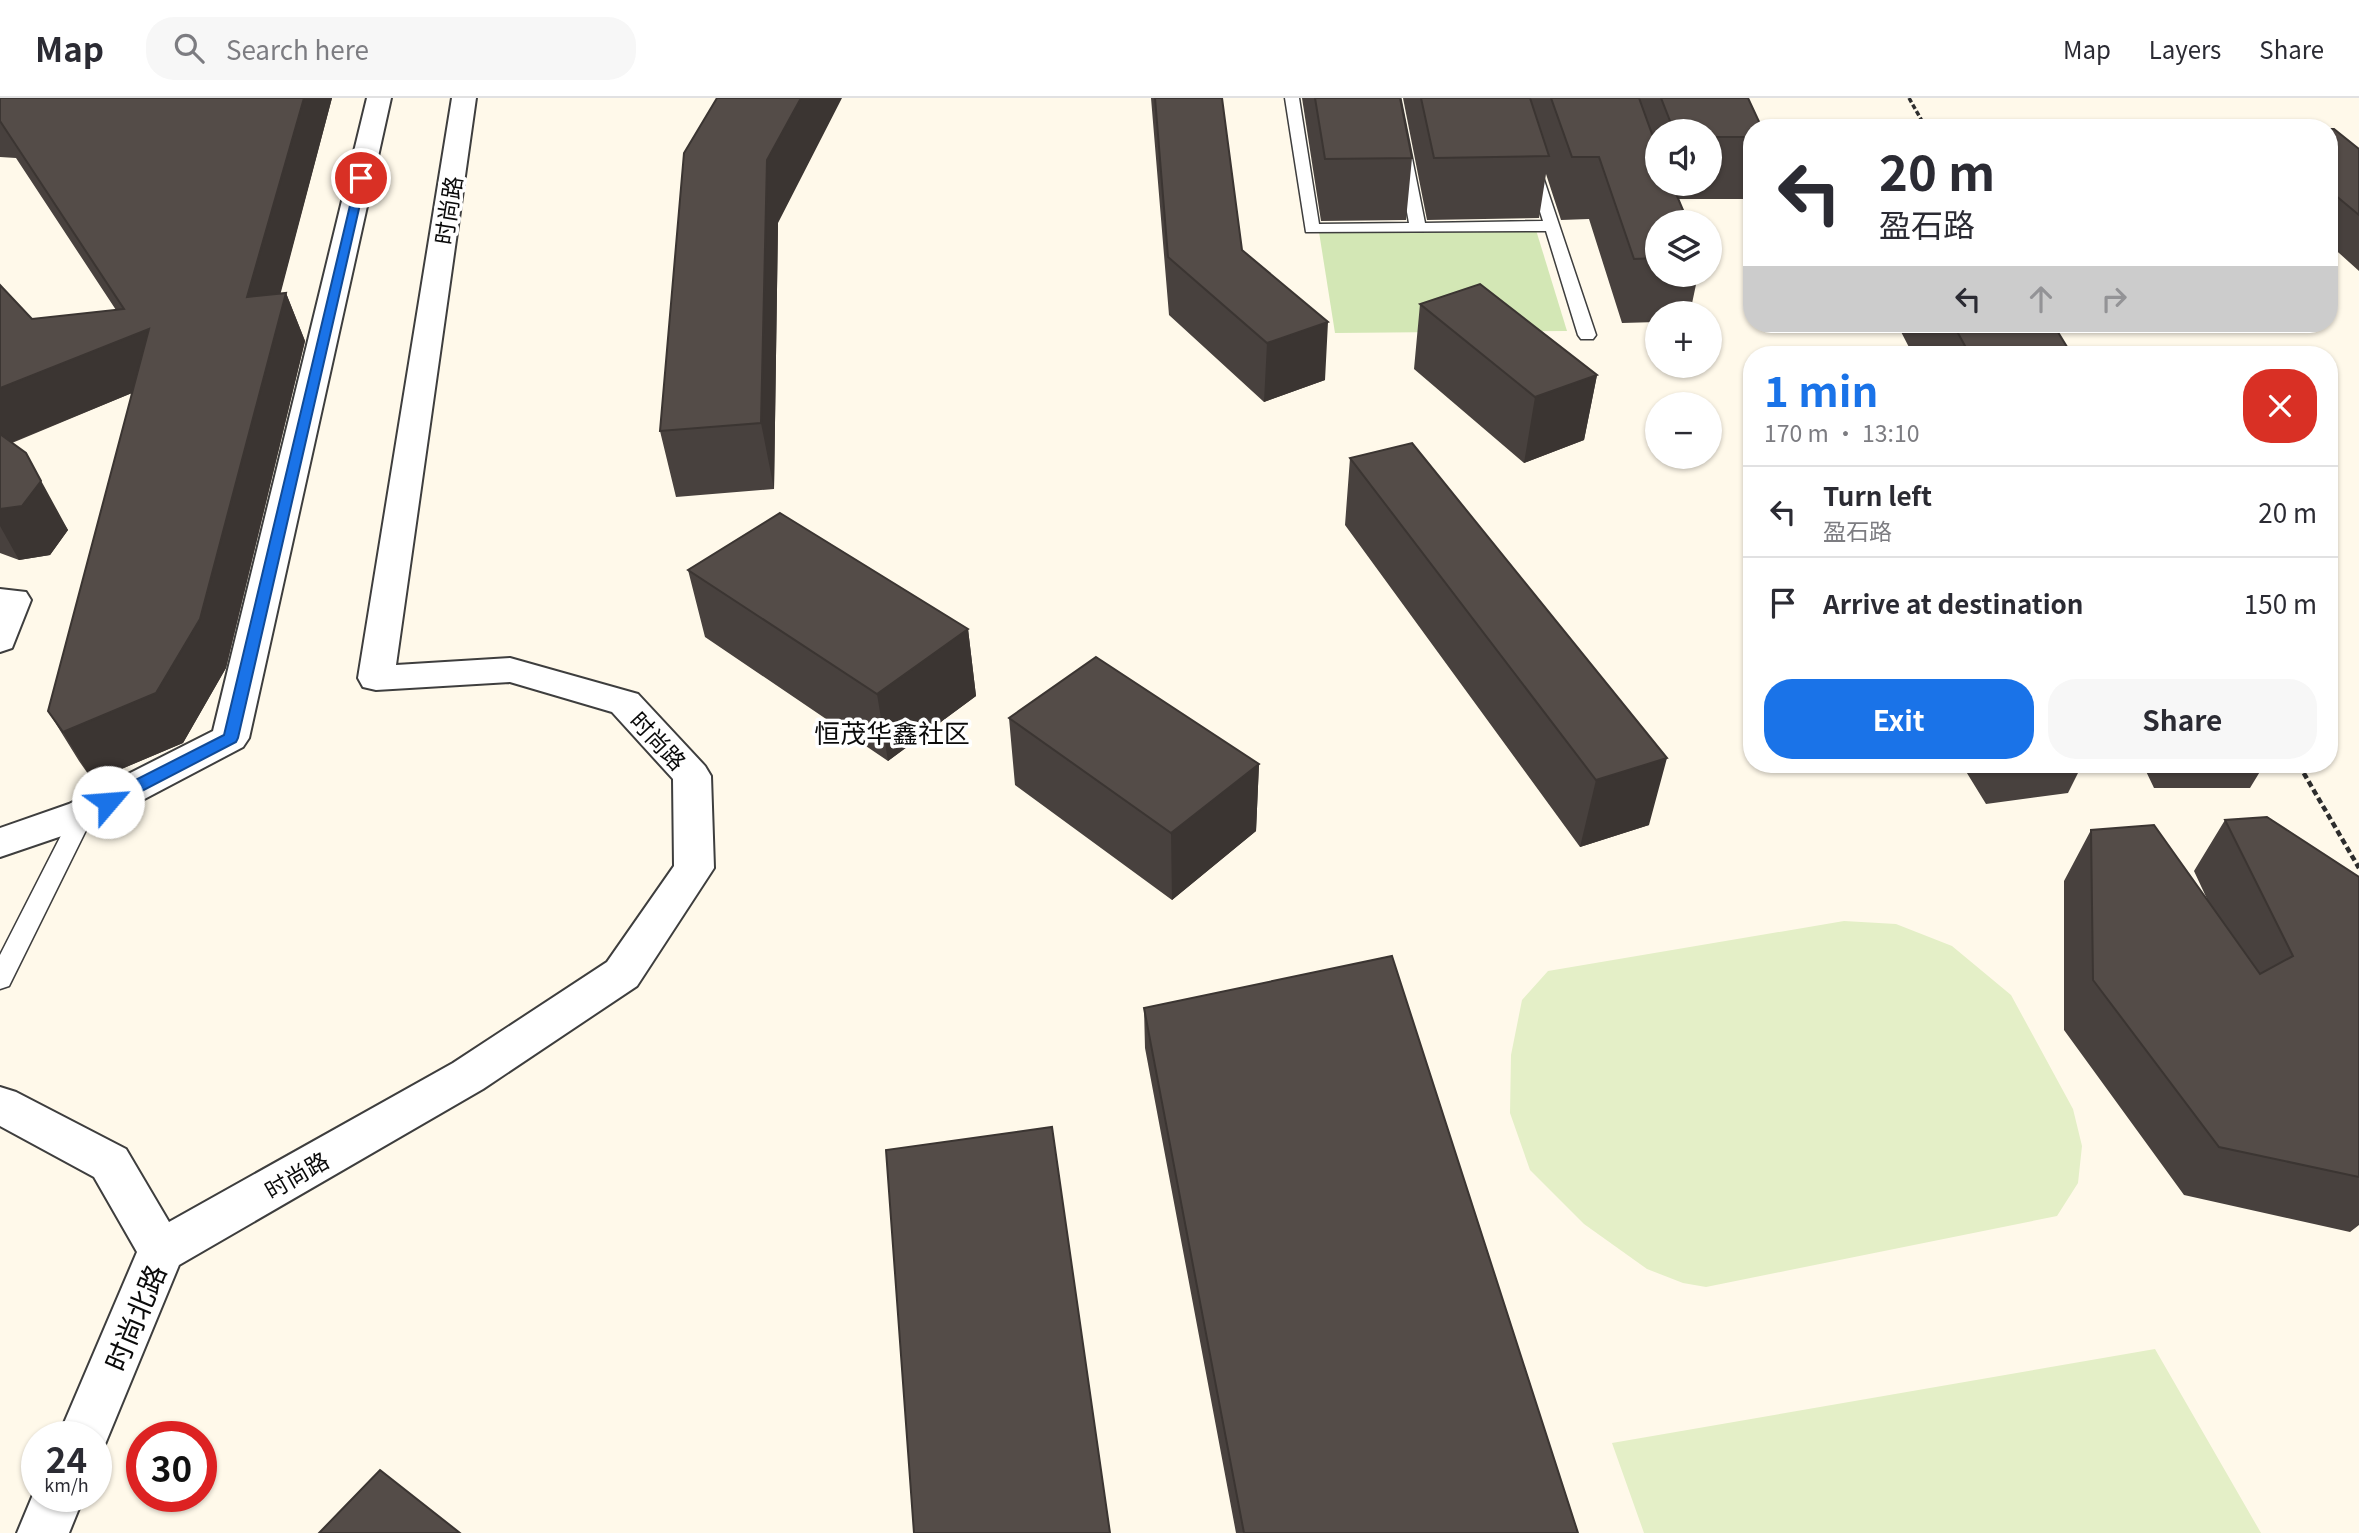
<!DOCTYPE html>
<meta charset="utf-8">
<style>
:root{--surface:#fff;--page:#f7f7f7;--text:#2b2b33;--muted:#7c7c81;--line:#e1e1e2;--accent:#1a73e8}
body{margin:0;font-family:Georgia,"Noto Sans SC",serif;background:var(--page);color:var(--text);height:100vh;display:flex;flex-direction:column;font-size:26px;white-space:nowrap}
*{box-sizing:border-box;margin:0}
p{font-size:23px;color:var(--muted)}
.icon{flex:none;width:38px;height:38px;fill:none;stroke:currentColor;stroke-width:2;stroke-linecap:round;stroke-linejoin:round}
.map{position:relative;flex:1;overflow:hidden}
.panel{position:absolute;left:1743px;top:248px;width:595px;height:427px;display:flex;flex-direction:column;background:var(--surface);border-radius:28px;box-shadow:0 2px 5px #0004}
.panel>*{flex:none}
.top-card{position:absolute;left:1743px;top:21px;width:595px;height:214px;border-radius:28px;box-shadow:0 2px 5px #0004;background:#fff;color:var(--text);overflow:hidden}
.tools{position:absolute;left:1645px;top:21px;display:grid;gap:14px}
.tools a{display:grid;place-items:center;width:77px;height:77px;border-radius:50%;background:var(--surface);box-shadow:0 2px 5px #0004;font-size:35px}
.speed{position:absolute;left:21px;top:1323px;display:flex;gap:14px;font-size:35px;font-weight:700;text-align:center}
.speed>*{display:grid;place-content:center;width:91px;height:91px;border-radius:50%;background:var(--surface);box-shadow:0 2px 5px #0004;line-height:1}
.speed small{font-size:18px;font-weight:400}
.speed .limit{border:10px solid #d22;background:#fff;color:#111}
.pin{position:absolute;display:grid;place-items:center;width:60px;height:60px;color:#fff;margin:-30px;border:4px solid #fff;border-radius:50%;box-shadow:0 2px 7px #0007}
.me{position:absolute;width:77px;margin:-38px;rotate:63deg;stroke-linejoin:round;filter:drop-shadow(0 0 5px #0008)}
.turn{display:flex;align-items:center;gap:24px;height:147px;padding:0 21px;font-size:32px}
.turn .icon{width:91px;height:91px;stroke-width:2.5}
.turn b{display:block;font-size:49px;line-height:60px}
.lanes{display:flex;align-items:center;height:66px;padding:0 21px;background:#0003;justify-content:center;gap:35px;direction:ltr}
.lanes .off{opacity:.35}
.round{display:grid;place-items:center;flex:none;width:74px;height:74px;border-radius:28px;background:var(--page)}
.overview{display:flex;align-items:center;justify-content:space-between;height:119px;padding:0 21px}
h1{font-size:42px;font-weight:700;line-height:52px;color:var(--accent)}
.button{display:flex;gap:14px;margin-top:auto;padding:14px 21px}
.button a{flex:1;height:80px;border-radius:28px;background:var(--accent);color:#fff;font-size:28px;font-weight:700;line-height:80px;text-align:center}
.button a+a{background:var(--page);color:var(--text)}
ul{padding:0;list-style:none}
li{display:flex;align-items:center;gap:21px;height:91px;padding:0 21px;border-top:2px solid var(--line)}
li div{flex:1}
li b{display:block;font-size:26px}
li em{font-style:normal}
header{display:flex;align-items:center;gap:42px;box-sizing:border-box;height:98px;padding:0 35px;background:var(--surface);border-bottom:2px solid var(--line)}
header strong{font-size:33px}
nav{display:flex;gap:38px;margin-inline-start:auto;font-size:24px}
.search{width:490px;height:63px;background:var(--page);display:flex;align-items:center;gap:18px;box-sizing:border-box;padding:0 24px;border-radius:28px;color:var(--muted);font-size:26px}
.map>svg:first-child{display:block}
</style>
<header>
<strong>Map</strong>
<div class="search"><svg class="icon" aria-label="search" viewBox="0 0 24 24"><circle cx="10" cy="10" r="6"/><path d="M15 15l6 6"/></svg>Search here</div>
<nav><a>Map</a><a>Layers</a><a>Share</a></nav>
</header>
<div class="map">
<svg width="2359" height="1435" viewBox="0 0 2359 1435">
<rect width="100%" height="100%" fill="#fff9ea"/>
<!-- green -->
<path fill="#d3e7b5" d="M1536 132 1567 233 1335 235 1319 134Z"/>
<!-- pitch -->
<path fill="#e4efc7" d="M1844 823 1896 826 1952 848 2011 897 2073 1011 2082 1048 2078 1085 2057 1118 1706 1189 1683 1185 1647 1171 1584 1126 1530 1072 1510 1015 1511 957 1522 902 1548 873Z
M2155 1251 2261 1435H1644L1612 1345Z"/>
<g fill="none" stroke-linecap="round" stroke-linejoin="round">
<!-- lane casing -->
<g stroke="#3e3e3e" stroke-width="3">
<path id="lane" d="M1285 0H1299L1319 126 1409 125 1386 0H1400L1425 125 1543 123 1526 70 1534 65 1539 67 1596 237 1593 241H1581L1578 237 1546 133 1306 134Z
M83 708 91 710 94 716 9 888 0 891V857L72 716 75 710Z"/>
</g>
<!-- street casing -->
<g stroke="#3e3e3e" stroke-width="4">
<path id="street" d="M367 0H391L249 640 243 649 97 726 0 759V730L69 706 213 633Z
M452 0H476L396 567 510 560 638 596 705 668 711 678 714 770 637 888 483 991 179 1167 108 1339 101 1356 96 1358V1339H58L137 1154 94 1079 0 1028V989L16 994 126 1051 169 1124 453 965 607 864 674 768 673 681 612 614 510 584 376 592 363 589 358 580Z
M0 491 26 494 31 502 12 550 0 554Z
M37 1387V1398H84L69 1435H17Z"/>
</g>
<!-- path-far1 -->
<path stroke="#2d2d2d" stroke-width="3.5" stroke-dasharray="5 2.5" stroke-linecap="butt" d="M1909 0 1926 30"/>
<!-- path -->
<path stroke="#2d2d2d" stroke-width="4.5" stroke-dasharray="6 3.5" stroke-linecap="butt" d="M2299 667 2359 770"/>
<!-- lane -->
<use href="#lane" fill="#fff" fill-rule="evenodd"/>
<!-- street -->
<use href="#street" fill="#fff" fill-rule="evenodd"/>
</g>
<!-- wall -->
<path fill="#48413e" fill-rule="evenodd" d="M0 0H332L280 195H286L305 243 226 570 183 645 93 683 79 663 48 613 132 295 12 345 68 432 50 457 19 462 0 455V187L32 221 116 212 16 60 0 59Z
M1151 0H1222L1242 152 1325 282 1264 304 1169 217Z
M1302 0H1400L1412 60 1406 122 1321 123Z
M1403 0H1748L1752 30V101H1678L1657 124V177H1698L1690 215H1657V224L1622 225 1589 121 1561 122 1546 76 1539 120 1427 122ZM1657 33H1710V86H1657Z
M2329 31 2359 51V173L2329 146Z
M778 125 774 391 676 399 660 333Z
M1420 206 1597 277 1584 342 1524 365 1414 271Z
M1897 226H2053L2072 257H1913Z
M1350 360 1649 727 1580 749 1345 427Z
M688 472 968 531 976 598 888 663 705 539Z
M1009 620 1259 666 1256 733 1172 802 1015 687Z
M1962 667H2082L2068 695 1986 706Z
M2143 667H2264L2250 690H2154Z
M2225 722 2359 779V1127L2350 1134 2184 1097 2064 932V783L2091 732 2208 803 2194 773Z
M1144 910 1578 1435H1236L1145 950Z"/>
<!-- shaded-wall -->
<path fill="#3b3532" d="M304 0H332L267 247 247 199Z
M801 0H842L778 125 774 391 761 325 767 62Z
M286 195 305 243 226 570 183 645 93 683 63 634Z
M1328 224 1325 282 1264 304 1267 245Z
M149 231 171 279 0 349V290Z
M1597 277 1584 342 1524 365 1535 299Z
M26 355 68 432 50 457 19 462 0 428V411Z
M968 531 976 598 888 663 877 596Z
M1667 660 1649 727 1580 749 1596 682Z
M1259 666 1256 733 1172 802 1171 735Z"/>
<!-- building -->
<path fill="#544c48" stroke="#3b3532" stroke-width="2" d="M0 0H304L247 199 286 195 200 521 156 595 63 634 48 613 149 231 0 290V187L32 221 124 211 0 23Z
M717 0H801L767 62 761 325 660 333 684 55Z
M1155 0H1222L1242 152 1328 224 1267 245 1168 159Z
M1315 0H1400L1412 60 1325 61Z
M1421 0H1530L1549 58 1434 60Z
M1551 0H1639L1657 50V86H1672L1688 124H1657V160L1634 161 1599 59H1572Z
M1661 0H1748L1762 30H1752V39H1710V33H1674Z
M2329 31H2334L2359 51V117L2329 92Z
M1480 186 1597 277 1535 299 1420 206Z
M1953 226H2053L2072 257H1970Z
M0 336 26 355 41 383 22 408 0 411Z
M1412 345 1667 660 1596 682 1350 360Z
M780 415 968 531 877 596 688 472Z
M1096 559 1259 666 1171 735 1009 620Z
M2267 719 2359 779V1079L2219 1049 2093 882 2091 732 2154 727 2260 876 2293 858 2225 722Z
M1392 858 1578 1435H1244L1144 910Z
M1052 1029 1110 1435H914L886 1052Z
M380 1372 460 1435H319Z"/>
<!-- route -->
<path fill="#1a73e8" stroke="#114b97" stroke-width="2" d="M357 78 366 80 238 640 236 644 113 708H102L100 704 102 699 224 637Z"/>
<g text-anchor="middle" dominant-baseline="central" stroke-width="7" stroke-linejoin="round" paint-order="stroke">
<!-- street labels -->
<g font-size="23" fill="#0b0b0b" stroke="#fff">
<text transform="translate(447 112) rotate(-81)">时尚路</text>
<text transform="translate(659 642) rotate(47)">时尚路</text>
<text transform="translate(296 1076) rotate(-30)">时尚路</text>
</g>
<!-- quarter labels -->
<g font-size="26" fill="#0b0b0b" stroke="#fff">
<text x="892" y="633">恒茂华鑫社区</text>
</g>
<!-- near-street labels -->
<g font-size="28" fill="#0b0b0b" stroke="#fff">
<text transform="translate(134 1219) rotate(-67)">时尚北路</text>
</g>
</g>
</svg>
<div class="tools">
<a><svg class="icon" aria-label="sound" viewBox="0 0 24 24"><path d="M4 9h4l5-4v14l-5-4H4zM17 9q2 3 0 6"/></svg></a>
<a><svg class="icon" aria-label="layers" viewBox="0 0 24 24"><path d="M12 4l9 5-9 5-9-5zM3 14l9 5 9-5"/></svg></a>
<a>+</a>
<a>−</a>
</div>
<div class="speed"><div>24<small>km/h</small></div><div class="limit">30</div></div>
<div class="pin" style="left:361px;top:80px;background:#d93025"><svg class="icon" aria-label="arrive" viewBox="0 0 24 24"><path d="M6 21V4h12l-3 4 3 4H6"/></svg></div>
<svg class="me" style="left:108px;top:704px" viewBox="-20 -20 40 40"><circle r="19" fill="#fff"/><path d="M0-13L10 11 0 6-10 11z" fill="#1a73e8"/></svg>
<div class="top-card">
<div class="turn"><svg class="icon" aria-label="left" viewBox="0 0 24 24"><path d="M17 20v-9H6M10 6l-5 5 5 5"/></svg><div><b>20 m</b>盈石路</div></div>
<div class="lanes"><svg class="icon" aria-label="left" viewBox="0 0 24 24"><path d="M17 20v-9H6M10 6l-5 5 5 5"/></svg><svg class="icon off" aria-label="ahead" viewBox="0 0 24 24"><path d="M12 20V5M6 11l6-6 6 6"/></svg><svg class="icon off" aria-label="right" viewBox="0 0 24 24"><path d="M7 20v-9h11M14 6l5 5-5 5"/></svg></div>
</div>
<section class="panel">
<div class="overview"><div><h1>1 min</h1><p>170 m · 13:10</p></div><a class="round" style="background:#d93025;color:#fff"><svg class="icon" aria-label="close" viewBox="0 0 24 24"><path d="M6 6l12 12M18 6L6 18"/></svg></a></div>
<ul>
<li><svg class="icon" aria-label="left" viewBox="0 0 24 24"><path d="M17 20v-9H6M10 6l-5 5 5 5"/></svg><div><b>Turn left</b><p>盈石路</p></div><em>20 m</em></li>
<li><svg class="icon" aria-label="arrive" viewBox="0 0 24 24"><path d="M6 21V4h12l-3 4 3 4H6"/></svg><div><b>Arrive at destination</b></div><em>150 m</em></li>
</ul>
<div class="button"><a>Exit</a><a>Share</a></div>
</section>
</div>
